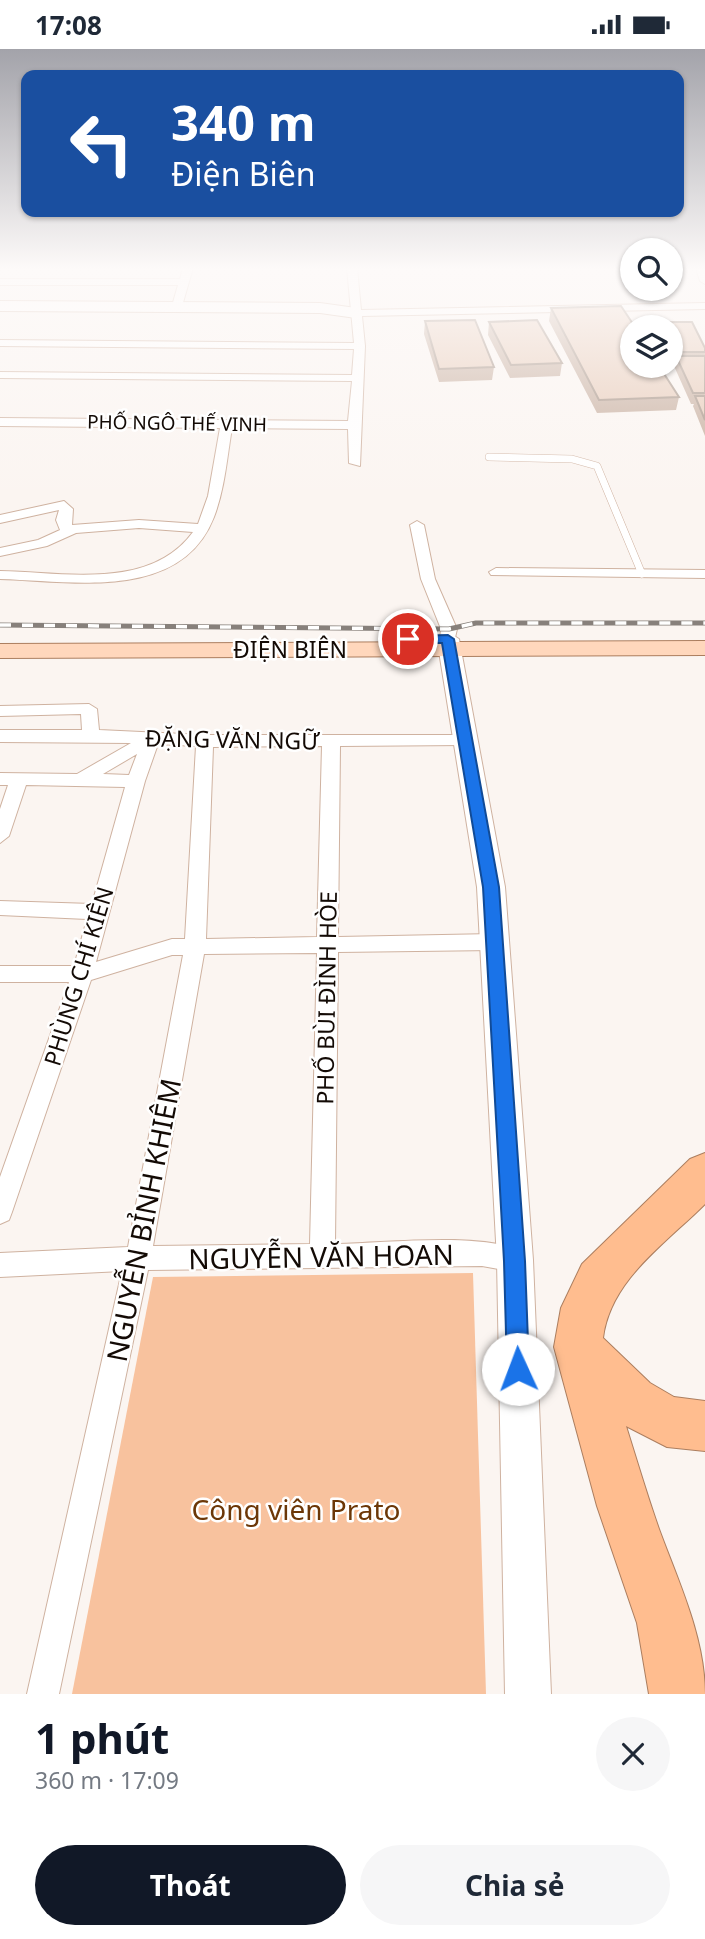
<!DOCTYPE html>
<html lang="vi">
<meta charset="utf-8">
<style>
:root{--surface:#fff;--page:#f6f6f7;--text:#1f2937;--muted:#747a83;--accent:#111827}
body{margin:0;font-family:"Noto Sans",sans-serif;background:var(--page);color:var(--text);height:100vh;display:flex;flex-direction:column;font-size:26px;white-space:nowrap}
*{box-sizing:border-box;margin:0}
p{font-size:23px;color:var(--muted)}
.icon{flex:none;width:38px;height:38px;fill:none;stroke:currentColor;stroke-width:2;stroke-linecap:round;stroke-linejoin:round}
.map{position:relative;height:1645px;overflow:hidden}
.side{display:flex;flex-direction:column;background:var(--surface);flex:1}
.side>*{flex:none}
.top-card{position:absolute;left:21px;top:21px;width:663px;height:147px;border-radius:14px;box-shadow:0 2px 5px #0004;background:#1a4fa0;color:#fff;overflow:hidden}
.fabs{position:absolute;left:620px;top:189px;display:grid;gap:14px}
.fabs a{display:grid;place-items:center;width:63px;height:63px;border-radius:50%;background:var(--surface);box-shadow:0 2px 5px #0004;font-size:35px}
.pin{position:absolute;display:grid;place-items:center;width:60px;height:60px;color:#fff;margin:-30px;border:4px solid #fff;border-radius:50%;box-shadow:0 2px 7px #0007}
.me{position:absolute;width:77px;margin:-38px;rotate:358deg;stroke-linejoin:round;filter:drop-shadow(0 0 5px #0008)}
.turn{display:flex;align-items:center;gap:24px;height:147px;padding:0 35px;font-size:32px}
.turn .icon{width:91px;height:91px;stroke-width:2.5}
.turn b{display:block;font-size:49px;line-height:60px}
.round{display:grid;place-items:center;flex:none;width:74px;height:74px;border-radius:37px;background:var(--page)}
.overview{display:flex;align-items:center;justify-content:space-between;height:119px;padding:0 35px}
h1{font-size:42px;font-weight:700;line-height:52px;color:var(--accent)}
.action{display:flex;gap:14px;margin-top:auto;padding:14px 35px}
.action a{flex:1;height:80px;border-radius:42px;background:var(--accent);color:#fff;font-size:28px;font-weight:700;line-height:80px;text-align:center}
.action a+a{background:var(--page);color:var(--text)}
.status{display:flex;justify-content:space-between;align-items:center;height:49px;padding:0 35px;background:var(--surface);direction:ltr}
.status svg{height:19px;fill:currentColor}
.map>svg:first-child{display:block}
</style>
<div class="status"><b>17:08</b><svg viewBox="0 0 49 12"><path d="M0 12V9h3v3zM5 12V6h3v6zM10 12V3h3v9zM15 12V0h3v12zM26 1h20v11H26zM47 4h2v5h-2z"/></svg></div>
<div class="map">
<svg width="705" height="1645" viewBox="0 0 705 1645">
<rect width="100%" height="100%" fill="#fbf5f1"/>
<!-- green -->
<path fill="#f8c29e" d="M473 1224 486 1645H72L153 1228Z"/>
<g fill="none" stroke-linecap="round" stroke-linejoin="round">
<!-- lane casing -->
<g stroke="#cfb2a0" stroke-width="8">
<path id="lane" d="M489 408 572 410 597 417 642 525"/>
</g>
<!-- street casing -->
<g stroke="#cfb2a0" stroke-width="2">
<path id="street" d="M183 219H193L182 257 177 260 172 257 178 236H0V230H180Z
M347 219H357L361 261 705 254V260L362 267 365 297 360 417 349 414 348 380 232 379C227 408 225 439 214 468 181 553 73 532 0 530V522C64 523 150 542 193 483L139 479 76 484 47 497 0 507V499L38 491 60 481 56 471 59 461 0 474V466L64 452 73 460 72 476 139 471 198 475 208 447 220 379 0 377V369L348 372 352 332 0 329V323L352 326 354 300 0 297V291L354 294Z
M696 219H705V235L700 232Z
M417 472 424 476 435 530 457 580 454 593 448 595 440 590 441 580 421 530 410 476Z
M496 519 705 521V529L491 526 489 523Z
M89 655 97 660 99 681 205 686H471L474 690 465 696 340 697 338 888 494 885 501 887 504 893 501 899 494 901 338 903 335 1195C388 1194 476 1183 524 1202L528 1211 524 1220 515 1223 482 1217 148 1221 59 1645H27L122 1222 0 1228V1204L128 1198 183 906H172L91 931 12 1163 9 1171 0 1175V1128L69 933H0V917H74L87 870 0 866V852L92 855 125 738 26 736 9 787 0 794V760L8 736H0V724L77 725 131 694 0 693V681H82L81 665 0 667V657ZM158 695 196 697 185 890H172L96 913 145 732ZM322 697 317 888 206 890 213 698ZM137 705 129 726 103 725ZM317 904 310 1195 153 1197 204 905Z"/>
</g>
<!-- secondary casing -->
<g stroke="#cfb2a0" stroke-width="2">
<path id="secondary" d="M0 252 320 254 356 259 364 264 356 269 320 264 0 262Z
M448 583 459 590 505 838 533 1211 551 1645H505L497 1211 477 838 437 590Z"/>
</g>
<!-- primary casing -->
<g stroke="#ac7e5f" stroke-width="2">
<path id="primary" d="M705 592V606L0 609V595Z"/>
</g>
<!-- highway casing -->
<g stroke="#ac7e5f" stroke-width="2">
<path id="highway" d="M705 1104V1155C666 1194 610 1231 603 1289L650 1334 674 1348 705 1352V1402L667 1398 626 1377C637 1412 647 1446 659 1480 678 1532 705 1588 705 1645H649L637 1574 597 1457 554 1298 561 1259 582 1215 690 1110Z"/>
</g>
<!-- lane -->
<use href="#lane" stroke="#fff" stroke-width="7"/>
<!-- street -->
<use href="#street" fill="#fff" fill-rule="evenodd"/>
<!-- secondary -->
<use href="#secondary" fill="#fff" fill-rule="evenodd"/>
<!-- primary -->
<use href="#primary" fill="#ffd7bc" fill-rule="evenodd"/>
<!-- highway -->
<use href="#highway" fill="#ffbd8f" fill-rule="evenodd"/>
<!-- rail casing -->
<g stroke="#87807b" stroke-width="5">
<path id="rail" d="M0 576 449 580 476 574H705"/>
</g>
<!-- rail -->
<use href="#rail" stroke="#fff" stroke-width="3.5" stroke-dasharray="11" stroke-linecap="butt"/>
</g>
<!-- wall -->
<path fill="#c6ad9d" d="M551 259 679 348 676 361 597 364 549 272Z
M425 272 494 318 492 331 439 333 424 285Z
M489 273 562 314 560 327 510 329 488 286Z
M664 273 705 299V387L693 357 694 355H691L674 317 675 313 670 302V278H663Z"/>
<!-- building -->
<path fill="#e6c9b6" stroke="#a18d7f" stroke-width="2" d="M621 257 635 278H632V317H659L679 348 599 351 551 259Z
M475 271 494 318 439 320 425 272Z
M537 271 562 314 511 316 489 273Z
M664 273H692L705 299V303H677L670 288V278H666Z
M676 307H705V344H693Z
M695 347H705V371Z"/>
<!-- sky -->
<linearGradient id="sky" x2="0" y2="1"><stop stop-color="#a3a3aa"/><stop offset="0.49" stop-color="#fdfaf9"/><stop offset="1" stop-color="#fdfaf9" stop-opacity="0"/></linearGradient>
<rect width="705" height="449" fill="url(#sky)"/>
<!-- route -->
<path fill="#1a73e8" stroke="#114b97" stroke-width="2" d="M448 586 454 590 499 838 525 1212 529 1320 526 1328 518 1331 510 1328 507 1320 504 1212 483 838 442 594H408L402 590 408 587Z"/>
<g text-anchor="middle" dominant-baseline="central" stroke-width="5" stroke-linejoin="round" paint-order="stroke">
<!-- far-street labels -->
<g font-size="19" fill="#130a05" stroke="#fff">
<text transform="translate(177 374) rotate(1)">PHỐ NGÔ THẾ VINH</text>
</g>
<!-- street labels -->
<g font-size="23" fill="#130a05" stroke="#fff">
<text x="290" y="600">ĐIỆN BIÊN</text>
<text transform="translate(232 690) rotate(1)">ĐẶNG VĂN NGỮ</text>
<text transform="translate(78 927) rotate(-73)">PHÙNG CHÍ KIÊN</text>
<text transform="translate(326 949) rotate(-89)">PHỐ BÙI ĐÌNH HÒE</text>
</g>
<!-- near-street labels -->
<g font-size="28" fill="#130a05" stroke="#fff">
<text transform="translate(143 1171) rotate(-79)">NGUYỄN BỈNH KHIÊM</text>
<text transform="translate(321 1207) rotate(-1)">NGUYỄN VĂN HOAN</text>
</g>
<!-- near-park labels -->
<g font-size="28" fill="#6c3707" stroke="#fff">
<text x="296" y="1460">Công viên Prato</text>
</g>
</g>
</svg>
<div class="fabs">
<a><svg class="icon" aria-label="search" viewBox="0 0 24 24"><circle cx="10" cy="10" r="6"/><path d="M15 15l6 6"/></svg></a>
<a><svg class="icon" aria-label="layers" viewBox="0 0 24 24"><path d="M12 4l9 5-9 5-9-5zM3 14l9 5 9-5"/></svg></a>
</div>
<div class="pin" style="left:408px;top:590px;background:#d93025"><svg class="icon" aria-label="arrive" viewBox="0 0 24 24"><path d="M6 21V4h12l-3 4 3 4H6"/></svg></div>
<svg class="me" style="left:518px;top:1320px" viewBox="-20 -20 40 40"><circle r="19" fill="#fff"/><path d="M0-13L10 11 0 6-10 11z" fill="#1a73e8"/></svg>
<div class="top-card">
<div class="turn"><svg class="icon" aria-label="left" viewBox="0 0 24 24"><path d="M17 20v-9H6M10 6l-5 5 5 5"/></svg><div><b>340 m</b>Điện Biên</div></div>
</div>
</div>
<section class="side">
<div class="overview"><div><h1>1 phút</h1><p>360 m · 17:09</p></div><a class="round"><svg class="icon" aria-label="close" viewBox="0 0 24 24"><path d="M6 6l12 12M18 6L6 18"/></svg></a></div>
<div class="action"><a>Thoát</a><a>Chia sẻ</a></div>
</section>
